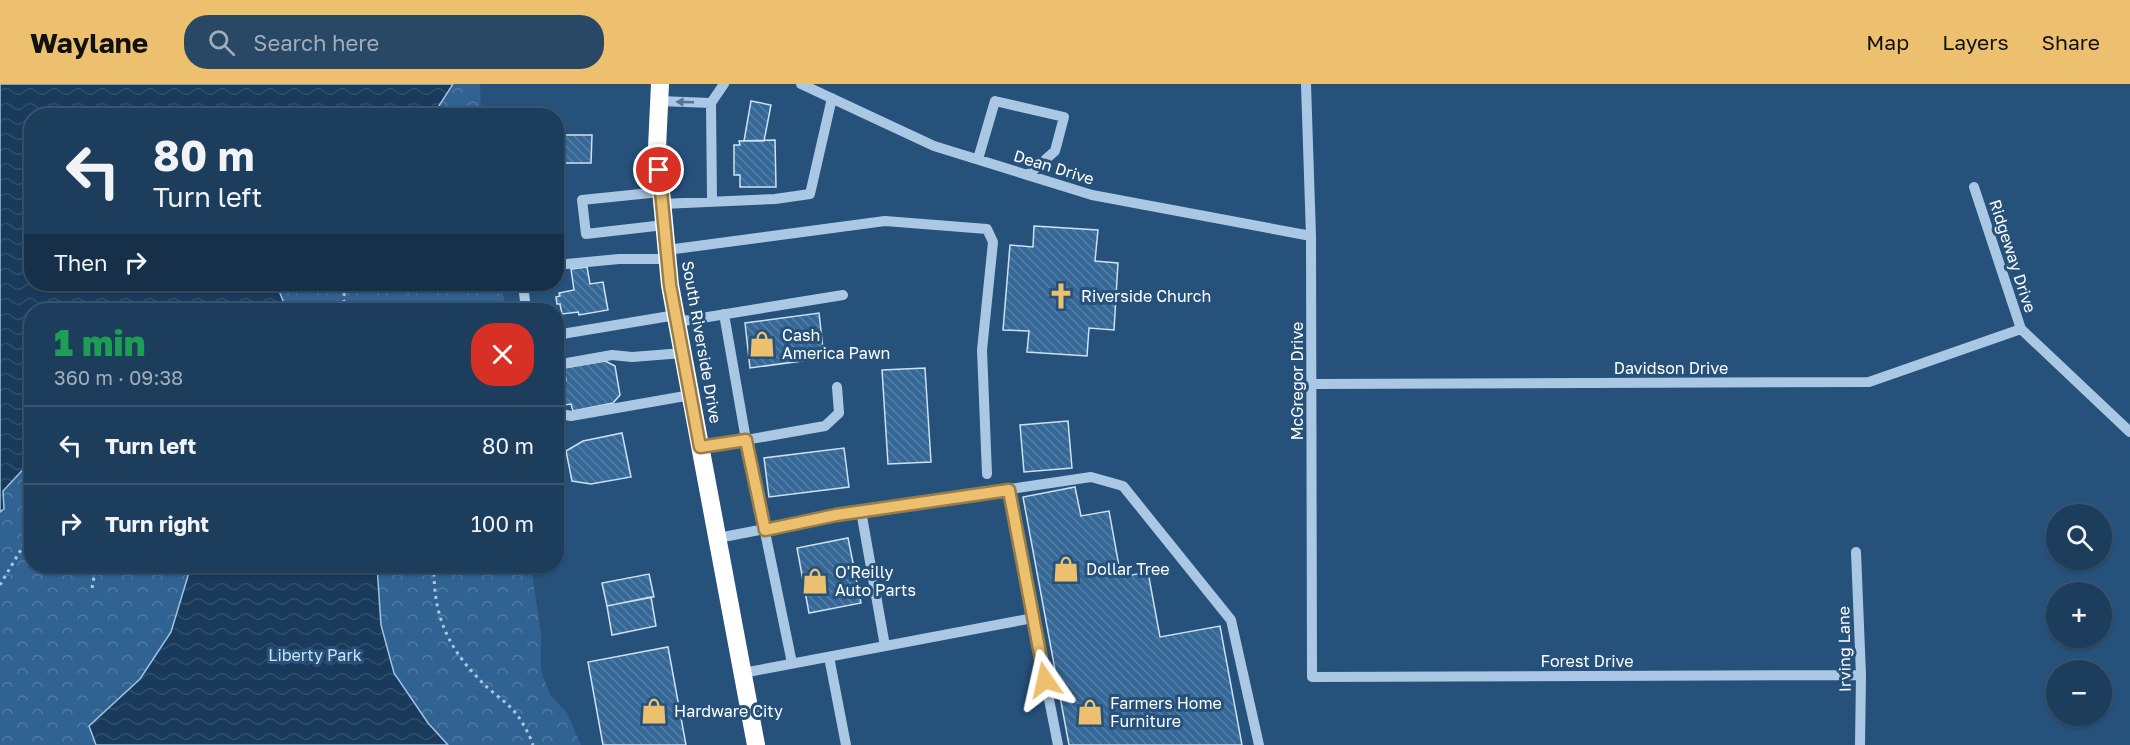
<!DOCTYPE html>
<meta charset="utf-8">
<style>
:root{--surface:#1c3d5c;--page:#294865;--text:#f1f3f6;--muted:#a0aebb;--line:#3a5672;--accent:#ecc06f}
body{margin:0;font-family:"Golos Text",sans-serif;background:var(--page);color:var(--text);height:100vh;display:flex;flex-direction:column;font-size:22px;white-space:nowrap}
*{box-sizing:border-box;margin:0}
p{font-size:20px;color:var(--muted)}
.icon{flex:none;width:33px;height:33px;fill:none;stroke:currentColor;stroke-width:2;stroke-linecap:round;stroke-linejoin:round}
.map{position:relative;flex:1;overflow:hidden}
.panel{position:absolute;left:24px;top:219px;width:540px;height:270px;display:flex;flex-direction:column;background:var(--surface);border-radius:24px;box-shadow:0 2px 4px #0004,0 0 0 2px var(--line)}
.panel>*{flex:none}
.guide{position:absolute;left:24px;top:24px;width:540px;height:183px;border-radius:24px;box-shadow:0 2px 4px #0004,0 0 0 2px var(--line);background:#1c3d5c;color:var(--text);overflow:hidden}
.tools{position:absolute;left:2046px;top:420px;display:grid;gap:12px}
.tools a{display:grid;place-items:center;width:66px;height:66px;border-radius:50%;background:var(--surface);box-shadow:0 2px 4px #0004,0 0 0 2px var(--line);font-size:30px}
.pin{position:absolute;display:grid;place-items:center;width:51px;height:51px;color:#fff;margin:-26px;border:3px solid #fff;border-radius:50%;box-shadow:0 2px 6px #0007}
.me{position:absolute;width:66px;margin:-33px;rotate:349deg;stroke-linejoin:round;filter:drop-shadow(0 0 4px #0008)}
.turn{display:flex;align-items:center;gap:21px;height:126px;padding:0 30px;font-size:27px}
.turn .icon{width:78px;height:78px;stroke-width:2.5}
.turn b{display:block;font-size:42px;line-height:51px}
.then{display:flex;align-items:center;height:57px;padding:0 30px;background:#0003;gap:12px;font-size:22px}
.round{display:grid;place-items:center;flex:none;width:63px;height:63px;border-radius:24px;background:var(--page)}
.overview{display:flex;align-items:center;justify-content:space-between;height:102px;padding:0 30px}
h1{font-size:36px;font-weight:800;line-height:45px;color:#1e9e55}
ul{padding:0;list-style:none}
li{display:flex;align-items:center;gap:18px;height:78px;padding:0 30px;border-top:2px solid var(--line)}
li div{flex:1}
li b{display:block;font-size:22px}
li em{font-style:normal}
header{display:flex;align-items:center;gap:36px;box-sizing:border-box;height:84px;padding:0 30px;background:var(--accent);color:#111}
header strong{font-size:28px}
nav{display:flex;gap:33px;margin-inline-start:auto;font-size:21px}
.search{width:420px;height:54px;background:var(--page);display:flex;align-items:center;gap:15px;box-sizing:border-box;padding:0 21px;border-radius:24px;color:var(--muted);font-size:22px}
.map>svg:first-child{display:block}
</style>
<header>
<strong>Waylane</strong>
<div class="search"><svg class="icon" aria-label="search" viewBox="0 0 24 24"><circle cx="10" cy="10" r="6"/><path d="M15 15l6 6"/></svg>Search here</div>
<nav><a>Map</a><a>Layers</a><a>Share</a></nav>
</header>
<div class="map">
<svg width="2130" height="661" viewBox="0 0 2130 661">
<defs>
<pattern id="park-crowns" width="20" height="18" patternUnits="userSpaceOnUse" patternTransform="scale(1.5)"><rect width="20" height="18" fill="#316392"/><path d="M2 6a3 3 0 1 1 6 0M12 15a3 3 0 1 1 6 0" fill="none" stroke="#507aa2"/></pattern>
<pattern id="water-waves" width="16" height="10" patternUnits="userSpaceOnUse" patternTransform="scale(1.5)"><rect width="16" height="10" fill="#1a3a5b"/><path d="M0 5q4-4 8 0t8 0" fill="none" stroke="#314e6b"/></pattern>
<pattern id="building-back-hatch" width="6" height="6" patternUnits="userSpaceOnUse" patternTransform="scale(1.5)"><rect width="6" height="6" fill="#366897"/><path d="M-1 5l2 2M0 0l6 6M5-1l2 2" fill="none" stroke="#547fa7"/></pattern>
</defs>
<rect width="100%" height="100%" fill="#26517b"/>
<!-- park -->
<path fill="url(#park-crowns)" d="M453 0H480L481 31 433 32Z
M250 200H502L505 226H213Z
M31 377 32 482H531L541 550V587L550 611 567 629 581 661H0V428L4 425 2 407Z"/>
<!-- water -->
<path fill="url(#water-waves)" stroke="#9ec3e4" stroke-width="1.5" d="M0 0H453L433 31 32 32V200H276L287 226H32L31 377 3 407 4 425 0 428Z
M191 482H377L381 541 394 589 428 639 448 661H96L89 642 140 595 171 548Z"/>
<!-- building -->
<path fill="url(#building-back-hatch)" stroke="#cce1f3" stroke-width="1.5" d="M751 17 771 21 764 57H744Z
M556 51H592L591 79H556Z
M775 56 776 103H740V91H734V61H740L739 57Z
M556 107H560L563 156H556Z
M1034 142 1098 146 1095 177 1118 179 1114 246 1089 244 1087 272 1027 268 1029 247 1003 246 1010 161 1033 163Z
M587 183 590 200 603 198 608 226 579 231 578 228 562 230 560 220H557L556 213 560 212 559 209 574 206 571 185Z
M819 229 824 274 750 284 745 239Z
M605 277 615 282 620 311 613 319 573 327 571 320 556 322V298L566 296 564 284Z
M925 284 931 378 888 380 882 286Z
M1068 337 1072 384 1024 388 1020 341Z
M622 349 631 393 591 400 572 397 566 367 583 357Z
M844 364 849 403 769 413 764 374Z
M1075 403 1081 432 1109 427 1121 493 1148 488 1160 553 1220 542 1242 661H1069L1023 413Z
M848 454 861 519 809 529 797 464Z
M649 490 654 513 607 522 602 499Z
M651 513 656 542 612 551 607 522Z
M668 563 686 661H603L588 578Z"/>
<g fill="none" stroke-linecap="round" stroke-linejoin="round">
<!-- path -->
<path stroke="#aac8e4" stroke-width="3" stroke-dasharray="3 4.5" stroke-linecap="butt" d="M347 226 343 215 347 200
M434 482C433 528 446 561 478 594 490 608 508 618 518 632 524 641 530 652 533 661
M0 501 22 464 32 439
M92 504 96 482"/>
<!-- minor -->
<path stroke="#aac8e4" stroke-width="10" d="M801 0 934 62 1092 111 1311 152
M1306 0 1311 152 1312 593 1861 591
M659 17 711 19
M978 75 995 17 1064 33 1055 67 1028 91
M1974 103 2021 245 2130 348
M660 108 582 116 586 150 664 141
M712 116 711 19 724 0
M662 120 775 115 810 110 832 14
M667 166 885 137 987 145 993 158 982 266 987 390
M556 181 619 175H667
M523 200 526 226
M724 230 746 356 792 579
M677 238 843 211
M556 251 676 231
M556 281 612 271 632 273 683 269
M1312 300 1869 298 2021 245
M556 329 571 332 691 311
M700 364 825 342 839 329 837 303
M1009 406 1033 534
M861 427 885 562
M718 454 836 431 1091 393 1123 402 1231 536 1259 661
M1856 468 1861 591 1860 661
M829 573 846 661
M743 589 1033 534 1058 661"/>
<!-- highway -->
<path stroke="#fff" stroke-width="18" d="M660 0 657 64 670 201 756 661"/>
</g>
<!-- one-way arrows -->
<defs><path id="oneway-solid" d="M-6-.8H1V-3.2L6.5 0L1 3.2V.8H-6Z" transform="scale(1.5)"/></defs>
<use fill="#4e759a" href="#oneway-solid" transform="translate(685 18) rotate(-178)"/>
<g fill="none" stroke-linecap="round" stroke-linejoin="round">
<!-- route casing -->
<g stroke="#997d48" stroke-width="15">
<path id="route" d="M659 86 670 201 700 363 746 356 765 446 836 431 1009 406 1045 596"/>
</g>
<!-- route -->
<use href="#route" stroke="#ecc06f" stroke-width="10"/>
</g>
<!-- icons -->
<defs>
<g id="church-bare" transform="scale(2.07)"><path d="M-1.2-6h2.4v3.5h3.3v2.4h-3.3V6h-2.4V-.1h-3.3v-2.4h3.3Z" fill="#ecc06f" stroke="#26517b" stroke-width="2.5" paint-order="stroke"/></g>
<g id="shop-bare" transform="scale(2.07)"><path d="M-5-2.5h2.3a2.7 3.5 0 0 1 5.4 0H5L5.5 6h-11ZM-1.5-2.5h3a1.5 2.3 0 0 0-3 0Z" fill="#ecc06f" stroke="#26517b" stroke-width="2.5" paint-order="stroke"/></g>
</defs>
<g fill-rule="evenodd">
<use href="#church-bare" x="1061" y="212"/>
<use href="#shop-bare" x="762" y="260"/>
<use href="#shop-bare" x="1066" y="485"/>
<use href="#shop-bare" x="815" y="497"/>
<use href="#shop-bare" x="654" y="627"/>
<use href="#shop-bare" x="1090" y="628"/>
</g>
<g text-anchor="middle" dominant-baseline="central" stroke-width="6" stroke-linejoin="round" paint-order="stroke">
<!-- street labels -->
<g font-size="16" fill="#fff" stroke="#26517b">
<text transform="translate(1054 83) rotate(17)">Dean Drive</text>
<text transform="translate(2013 172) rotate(72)">Ridgeway Drive</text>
<text transform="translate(702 258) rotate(80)">South Riverside Drive</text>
<text x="1671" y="284">Davidson Drive</text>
<text transform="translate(1297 297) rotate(-90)">McGregor Drive</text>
<text transform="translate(1844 565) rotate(-91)">Irving Lane</text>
<text x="1587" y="577">Forest Drive</text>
</g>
<!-- poi labels -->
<g font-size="16" fill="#fff" stroke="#26517b" text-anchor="start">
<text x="1081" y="212">Riverside Church</text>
<text x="782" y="251">Cash<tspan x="782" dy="18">America Pawn</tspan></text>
<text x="1086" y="485">Dollar Tree</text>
<text x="835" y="488">O'Reilly<tspan x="835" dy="18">Auto Parts</tspan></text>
<text x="1110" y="619">Farmers Home<tspan x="1110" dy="18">Furniture</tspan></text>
<text x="674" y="627">Hardware City</text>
</g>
<!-- park labels -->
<g font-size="16" fill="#cce1f3" stroke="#26517b">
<text x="315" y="571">Liberty Park</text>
</g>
</g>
</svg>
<div class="tools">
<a><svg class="icon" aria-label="search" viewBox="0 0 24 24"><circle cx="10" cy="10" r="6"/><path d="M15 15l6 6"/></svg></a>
<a>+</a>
<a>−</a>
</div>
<div class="pin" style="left:659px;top:86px;background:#d93025"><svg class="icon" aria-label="arrive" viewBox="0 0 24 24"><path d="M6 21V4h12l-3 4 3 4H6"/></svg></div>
<svg class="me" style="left:1045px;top:596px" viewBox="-20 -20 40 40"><path d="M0-17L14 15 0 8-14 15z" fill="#ecc06f" stroke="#fff" stroke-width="4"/></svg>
<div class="guide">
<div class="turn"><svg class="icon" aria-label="left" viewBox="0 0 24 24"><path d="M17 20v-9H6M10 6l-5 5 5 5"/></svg><div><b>80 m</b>Turn left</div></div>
<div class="then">Then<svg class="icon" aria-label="right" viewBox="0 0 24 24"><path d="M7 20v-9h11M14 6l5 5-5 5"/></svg></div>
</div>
<section class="panel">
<div class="overview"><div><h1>1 min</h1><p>360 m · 09:38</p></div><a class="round" style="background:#d93025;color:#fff"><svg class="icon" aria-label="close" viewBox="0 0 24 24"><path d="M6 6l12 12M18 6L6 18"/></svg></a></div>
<ul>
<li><svg class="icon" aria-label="left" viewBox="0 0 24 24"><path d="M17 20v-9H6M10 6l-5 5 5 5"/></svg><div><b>Turn left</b></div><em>80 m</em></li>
<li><svg class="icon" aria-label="right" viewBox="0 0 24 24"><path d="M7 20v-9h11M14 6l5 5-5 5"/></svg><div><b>Turn right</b></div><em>100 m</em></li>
</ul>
</section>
</div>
